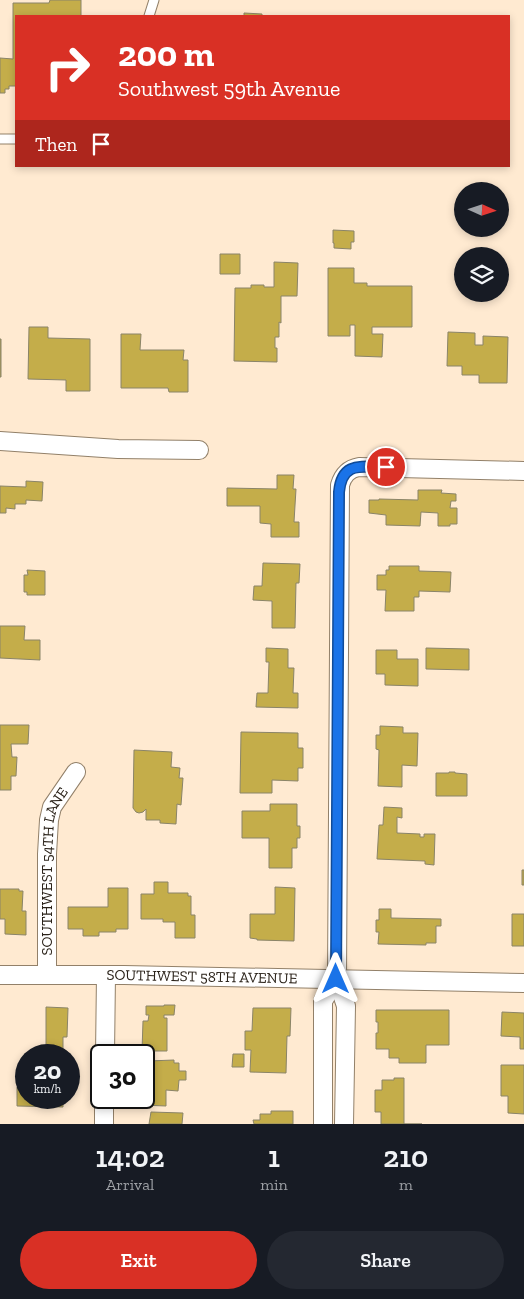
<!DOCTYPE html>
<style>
:root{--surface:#171b24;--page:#242831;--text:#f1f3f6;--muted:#9ea1a6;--accent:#d93025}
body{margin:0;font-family:"Zilla Slab",serif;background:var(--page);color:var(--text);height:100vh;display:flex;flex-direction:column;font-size:19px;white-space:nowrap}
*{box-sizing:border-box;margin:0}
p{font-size:16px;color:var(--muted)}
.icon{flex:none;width:28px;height:28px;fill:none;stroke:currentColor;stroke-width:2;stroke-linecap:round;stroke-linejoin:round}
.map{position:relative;height:1124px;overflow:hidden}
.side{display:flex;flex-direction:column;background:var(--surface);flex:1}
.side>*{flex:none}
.guide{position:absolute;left:15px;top:15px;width:495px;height:152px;border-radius:0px;box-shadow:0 2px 8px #0003;background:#d93025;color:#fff;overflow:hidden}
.needle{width:32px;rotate:93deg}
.fabs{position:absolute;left:454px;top:182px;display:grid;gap:10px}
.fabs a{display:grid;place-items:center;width:55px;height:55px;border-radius:50%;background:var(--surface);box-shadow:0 2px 8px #0003;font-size:25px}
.speed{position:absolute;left:15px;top:1044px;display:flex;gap:10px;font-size:25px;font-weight:700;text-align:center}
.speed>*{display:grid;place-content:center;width:65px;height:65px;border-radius:50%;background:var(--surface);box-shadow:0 2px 8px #0003;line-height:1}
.speed small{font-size:12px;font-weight:400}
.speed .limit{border:2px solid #111;border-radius:8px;background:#fff;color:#111}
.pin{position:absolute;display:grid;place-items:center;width:42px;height:42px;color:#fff;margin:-21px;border:2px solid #fff;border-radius:50%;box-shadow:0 1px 5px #0007}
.me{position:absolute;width:55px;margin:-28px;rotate:0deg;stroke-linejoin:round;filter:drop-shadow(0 0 4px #0008)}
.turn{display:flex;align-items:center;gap:18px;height:105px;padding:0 20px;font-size:22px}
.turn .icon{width:65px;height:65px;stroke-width:2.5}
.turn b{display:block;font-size:35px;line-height:42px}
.then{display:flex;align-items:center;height:48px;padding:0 20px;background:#0003;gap:10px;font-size:19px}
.eta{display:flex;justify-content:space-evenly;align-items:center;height:85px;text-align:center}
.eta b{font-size:30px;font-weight:600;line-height:35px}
.cta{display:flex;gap:10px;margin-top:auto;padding:10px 20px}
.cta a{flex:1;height:58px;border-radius:30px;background:var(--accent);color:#fff;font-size:20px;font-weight:600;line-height:58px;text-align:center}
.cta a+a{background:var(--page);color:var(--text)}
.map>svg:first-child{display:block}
</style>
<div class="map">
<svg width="524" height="1124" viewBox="0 0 524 1124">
<rect width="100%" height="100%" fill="#ffead1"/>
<!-- building -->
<path fill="#c4ad4a" stroke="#8a8468" d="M50 0H81V16H16V86H9V89H5V93H0V58L13 59V3H49Z
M244 13 262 14V16H244Z
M333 230 354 231V242H351V249L334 248V243H333Z
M220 254H240V274H220Z
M274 262 298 263 297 296H281V323L279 322V337H275V348H277V362L234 361 235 288H251V285H264V287H274Z
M328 268H354V283H367V286H412V327H372V334H383L382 357 355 356V325H350V336H328Z
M29 327H48V338L90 339V391H66V380L28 379Z
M448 332 475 333V345H483V336L508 337 507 383H479V375H462V366H447Z
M121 334H141L140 350H184L183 360H188V392H169L168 388H121Z
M0 339H1V377H0Z
M277 475H294L293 489H296L294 522H299V537H271V524L260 523V506H227V488L277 489Z
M26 481 43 482 42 501 26 500V504H15V509L6 508V513H0V486L26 487Z
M418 490H442L441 493 456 494V501H451L450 508H457V524H450V526H438V513L421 512 420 526 386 525V515L369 513V500H379V499L418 500Z
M263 563 300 564 299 583H296L295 628H272V601L253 600 254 586H262Z
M389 566H419V571L451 572 450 592 419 591V597H414V611H385L386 590H377V575H386V570H389Z
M27 570 45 571V595H27V592H24V575H28Z
M0 626H25L24 640H40V660L0 658Z
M266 648 288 649V668H294L293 693H298V708L256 707 257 693H268L269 662H266Z
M426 648 469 649V670L426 669Z
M376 650H397V659H418V686L385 685V674H376Z
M0 725H29L28 744H11L12 757H17L16 776H11V790H0Z
M380 726 403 727V733H418L417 766 402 765V787L378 786 379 750 376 749V735H380Z
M241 732 298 733V748H303V768H298V781L272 780V793H240Z
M134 750 172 752 171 767 180 768 179 778H183L181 805 177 804 176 824 160 823V820H146V809L143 812 139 813 136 812 133 808Z
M449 772H455V773L467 774V796H436V773H449Z
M270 804H297V826H300V838H297V848H292V868H269V838H242V811H270Z
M384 807 402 808V818L397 817V833L420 834V837H424V834H435L434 865 425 864V861L377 859 379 825H383Z
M522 870H524V885H522Z
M154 882H168V893H188V896H191V915H195V938H175V922H163V919H141V894H154Z
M275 887 295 888 294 941 257 940V939L250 938V914H275Z
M108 888H128V929H116V932H99V936H83V929H68V907H108Z
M0 889H19V891H23L22 911H26V935L5 934V919H0Z
M379 909H391V918L441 919V926H436V943H426V945L378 944 379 932H376V920H379Z
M512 914H524V946H512Z
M164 1005H175L174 1015H164V1018H167V1051H142L143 1021H148L149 1015H146V1006H164Z
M46 1007 68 1008 67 1037H63V1051H67V1055H46Z
M253 1008H291L290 1036H287L286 1073 250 1072 251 1050H245V1031H252Z
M376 1010H449V1045H426V1063H399V1058H389V1049H376V1033H378V1022H376Z
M502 1012 524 1013V1049H520V1037L501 1036Z
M233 1054H244V1067H232Z
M174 1060V1063H179V1071H186V1080H179L178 1091 166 1090V1106L141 1105V1098H144L145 1076H148V1061Z
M501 1065H524V1114L508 1113V1096H501Z
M24 1074H26V1098H63V1107L17 1106V1087H23Z
M394 1078H404V1124H422H381V1112H375V1090H382V1080H394Z
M271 1111H293V1124H254L253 1120H260V1114H271Z
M151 1112 183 1113 182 1124H149Z"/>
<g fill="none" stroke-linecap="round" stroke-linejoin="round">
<!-- service casing -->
<g stroke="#928069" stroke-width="11">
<path id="service" d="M149 16 154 0
M0 139H16"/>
</g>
<!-- minor casing -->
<g stroke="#928069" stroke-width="20">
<g id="minor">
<path d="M0 441 118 449 199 450"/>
<path id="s1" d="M0 975H124L524 983"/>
<path id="s2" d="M47 975V854L49 820 52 807 76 772"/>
<path d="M105 1055 106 975"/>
<path d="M104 1124V1098"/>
<path d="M323 1124V1001L337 979"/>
<path d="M344 1124 346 1006 337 979 340 485C343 475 348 469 359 467L524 471"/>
</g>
</g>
<!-- service -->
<use href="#service" stroke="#fff" stroke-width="9"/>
<!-- minor -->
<use href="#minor" stroke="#fff" stroke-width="18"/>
</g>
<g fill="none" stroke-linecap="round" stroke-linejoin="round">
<!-- route casing -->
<g stroke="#114b97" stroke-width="12">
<path id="route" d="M336 979 339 492C342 461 361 467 386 467"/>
</g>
<!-- route -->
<use href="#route" stroke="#1a73e8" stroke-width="9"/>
</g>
<g text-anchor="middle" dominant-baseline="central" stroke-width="4" stroke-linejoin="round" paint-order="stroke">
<!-- street labels -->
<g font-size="15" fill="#2a2219" stroke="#fff">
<text stroke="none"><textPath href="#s2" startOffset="105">SOUTHWEST 54TH LANE</textPath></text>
<text stroke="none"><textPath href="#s1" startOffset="202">SOUTHWEST 58TH AVENUE</textPath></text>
</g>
</g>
</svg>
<div class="fabs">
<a><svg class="needle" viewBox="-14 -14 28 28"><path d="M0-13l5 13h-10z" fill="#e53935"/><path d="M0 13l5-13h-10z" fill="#9ea1a6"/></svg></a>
<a><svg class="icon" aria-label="layers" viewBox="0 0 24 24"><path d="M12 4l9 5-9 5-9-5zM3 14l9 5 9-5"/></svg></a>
</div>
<div class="speed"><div>20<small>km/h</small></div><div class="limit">30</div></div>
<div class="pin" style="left:386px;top:467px;background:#d93025"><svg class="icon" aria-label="arrive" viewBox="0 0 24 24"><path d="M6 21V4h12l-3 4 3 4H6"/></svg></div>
<svg class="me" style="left:336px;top:979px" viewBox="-20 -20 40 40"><path d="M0-17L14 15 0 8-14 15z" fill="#1a73e8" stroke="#fff" stroke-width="4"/></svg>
<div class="guide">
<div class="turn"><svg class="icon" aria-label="right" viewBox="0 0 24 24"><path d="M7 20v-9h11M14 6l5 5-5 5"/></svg><div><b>200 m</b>Southwest 59th Avenue</div></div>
<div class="then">Then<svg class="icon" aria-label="arrive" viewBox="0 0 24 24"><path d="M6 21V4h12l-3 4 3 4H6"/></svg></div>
</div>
</div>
<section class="side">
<div class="eta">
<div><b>14:02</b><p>Arrival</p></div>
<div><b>1</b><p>min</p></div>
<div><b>210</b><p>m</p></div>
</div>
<div class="cta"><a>Exit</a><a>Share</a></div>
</section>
